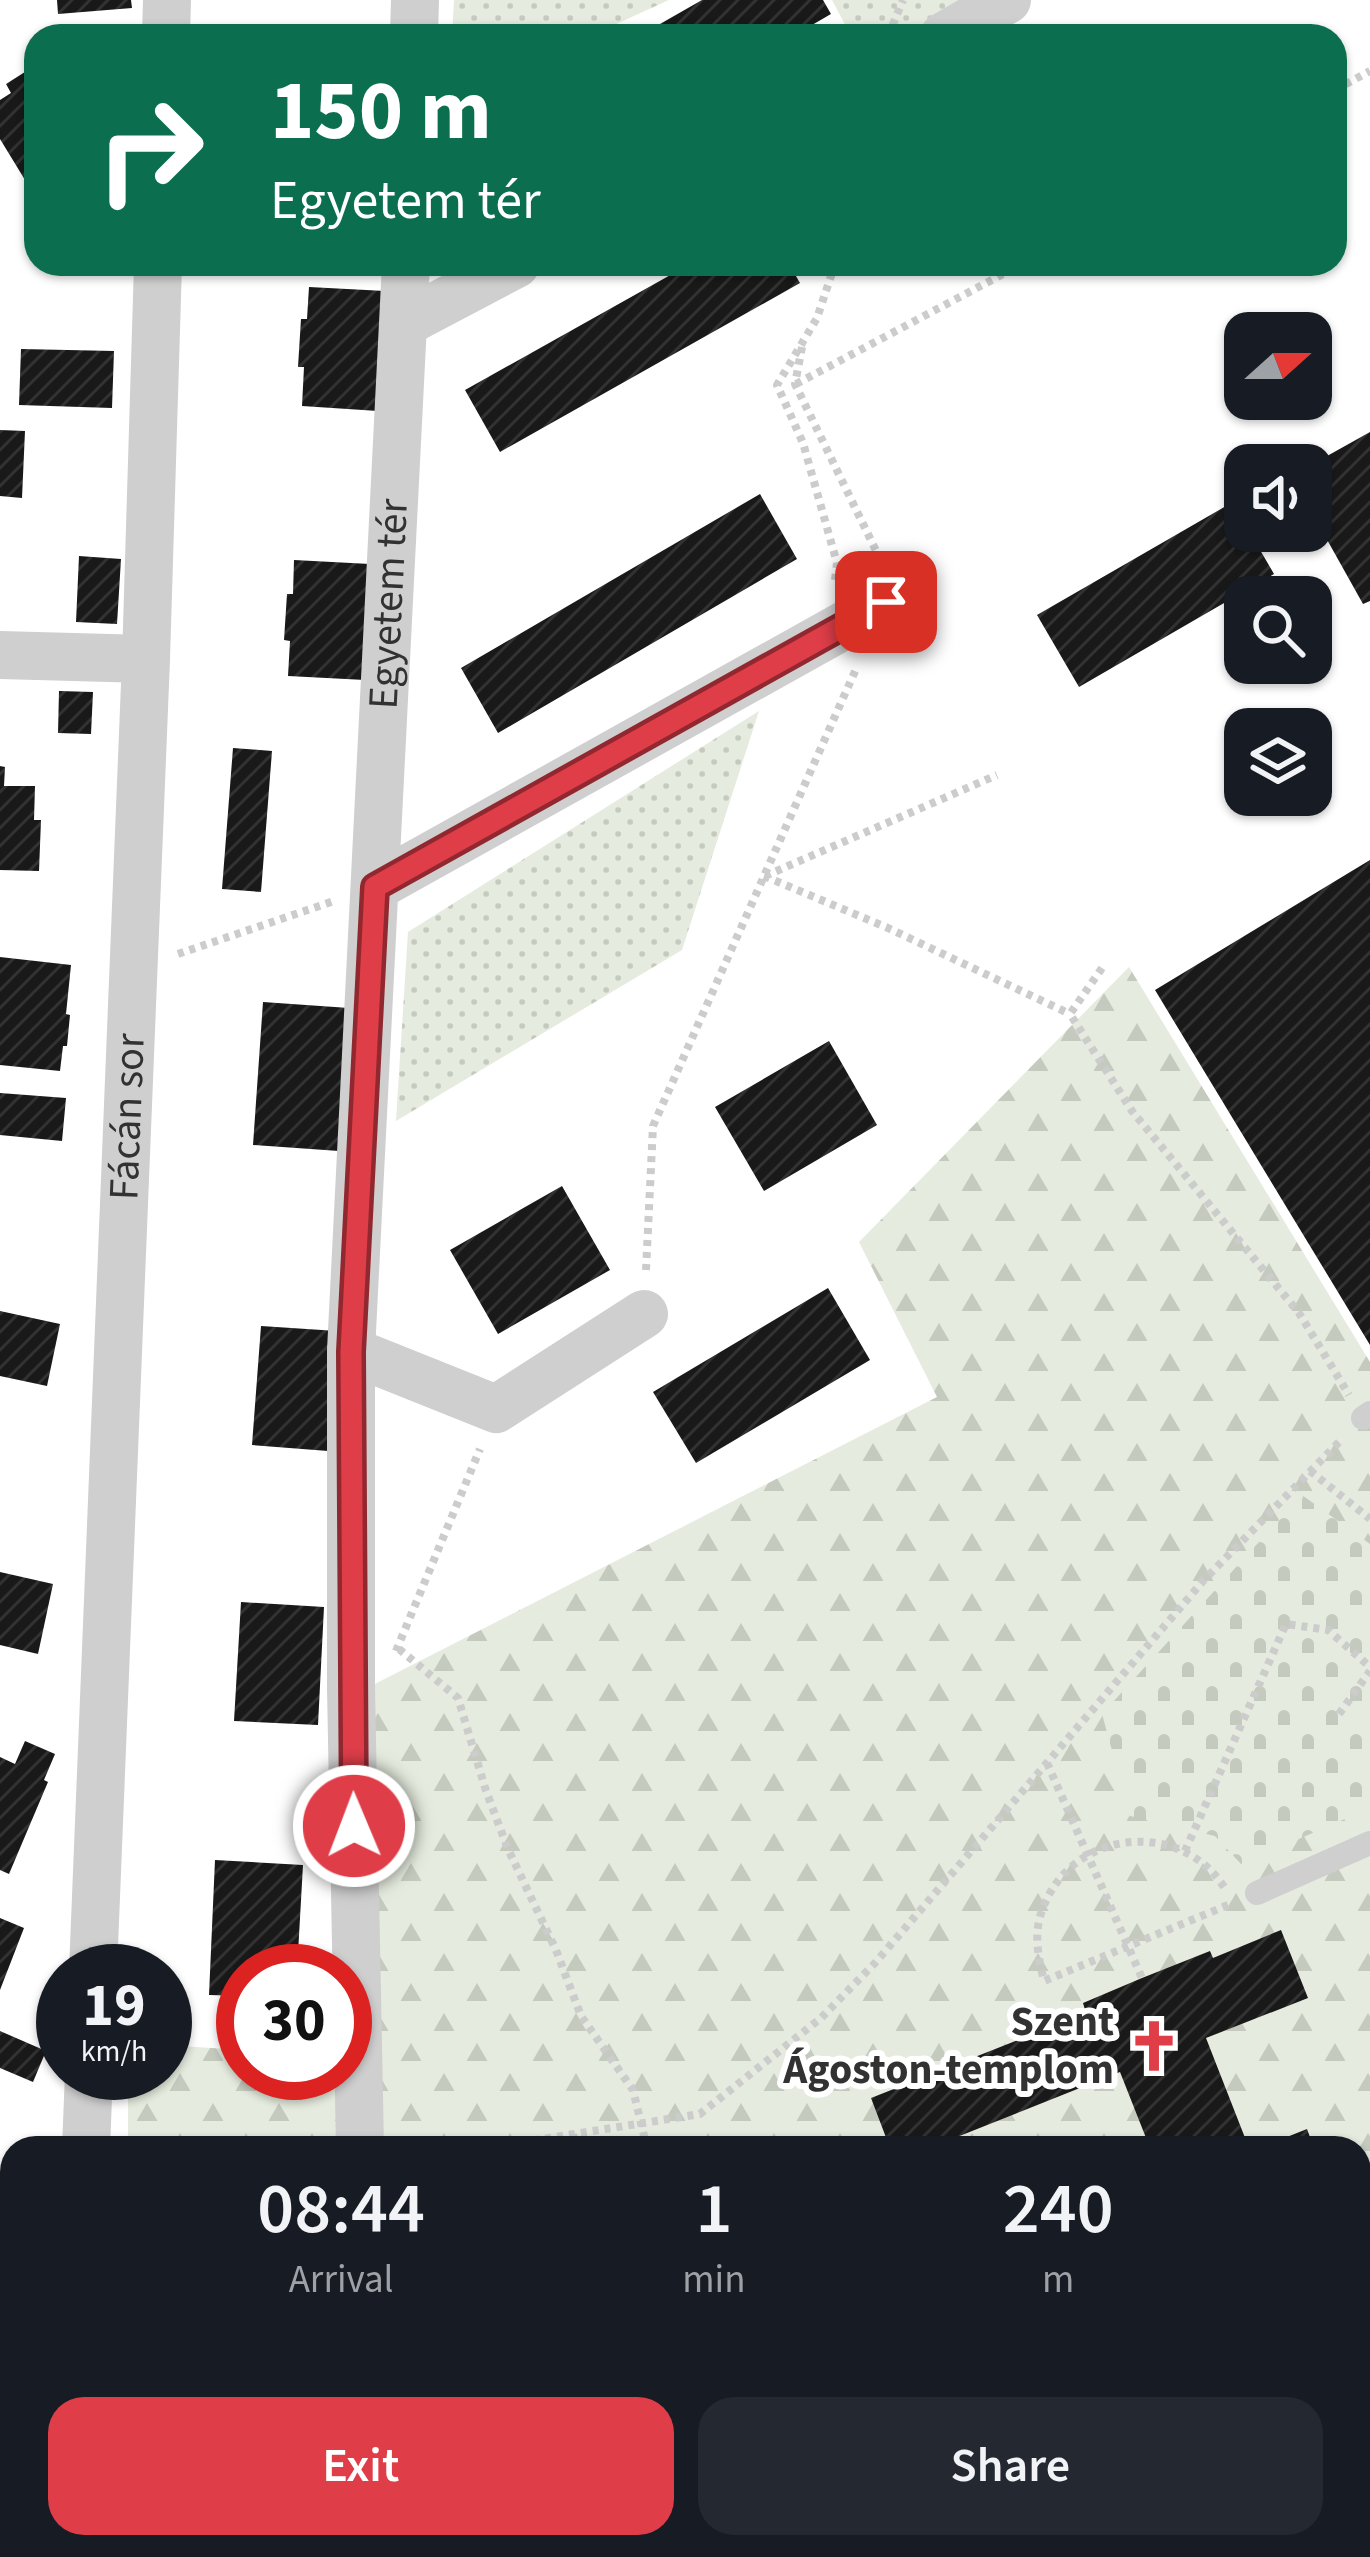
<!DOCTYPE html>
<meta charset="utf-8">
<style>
:root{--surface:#171b24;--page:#242831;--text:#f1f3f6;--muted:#9ea1a6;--accent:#df3e49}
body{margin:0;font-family:"Source Sans 3",sans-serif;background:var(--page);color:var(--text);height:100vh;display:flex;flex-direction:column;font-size:45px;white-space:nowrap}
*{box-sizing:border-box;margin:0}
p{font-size:39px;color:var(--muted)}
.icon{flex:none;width:66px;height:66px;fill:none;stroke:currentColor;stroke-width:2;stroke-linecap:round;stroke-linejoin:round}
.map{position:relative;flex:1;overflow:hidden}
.panel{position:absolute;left:0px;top:2136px;width:1371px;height:423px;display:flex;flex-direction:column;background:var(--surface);border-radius:36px 36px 0 0;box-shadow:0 3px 9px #0004}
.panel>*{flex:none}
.banner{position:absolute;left:24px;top:24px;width:1323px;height:252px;border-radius:36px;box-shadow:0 3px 9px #0004;background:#0b6e4f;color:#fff;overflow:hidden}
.needle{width:78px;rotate:69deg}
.fabs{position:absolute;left:1224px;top:312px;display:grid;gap:24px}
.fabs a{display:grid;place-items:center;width:108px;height:108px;border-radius:24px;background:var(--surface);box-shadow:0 3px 9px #0004;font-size:60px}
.speed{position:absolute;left:36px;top:1944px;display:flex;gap:24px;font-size:60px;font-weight:700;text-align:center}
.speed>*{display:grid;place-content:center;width:156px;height:156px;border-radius:50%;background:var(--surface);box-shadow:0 3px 9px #0004;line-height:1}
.speed small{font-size:30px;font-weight:400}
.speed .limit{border:18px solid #d22;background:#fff;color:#111}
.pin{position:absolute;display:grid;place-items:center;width:102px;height:102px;color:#fff;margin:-51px;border-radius:24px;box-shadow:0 6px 18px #0006}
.me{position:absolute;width:132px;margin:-66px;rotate:359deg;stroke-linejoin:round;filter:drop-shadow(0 0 9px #0008)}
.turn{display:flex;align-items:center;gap:42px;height:252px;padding:0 48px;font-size:54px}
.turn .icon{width:156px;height:156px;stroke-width:2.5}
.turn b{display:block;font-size:84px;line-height:102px}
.eta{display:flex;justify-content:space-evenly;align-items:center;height:204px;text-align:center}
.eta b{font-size:72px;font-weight:600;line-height:84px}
.cta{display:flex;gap:24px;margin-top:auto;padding:24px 48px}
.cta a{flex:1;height:138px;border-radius:36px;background:var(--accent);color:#fff;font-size:48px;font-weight:600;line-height:138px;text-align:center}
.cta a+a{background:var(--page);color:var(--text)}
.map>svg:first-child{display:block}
</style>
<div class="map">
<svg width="1370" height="2557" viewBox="0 0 1370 2557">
<defs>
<pattern id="green-dots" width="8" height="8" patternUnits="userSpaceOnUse" patternTransform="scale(3)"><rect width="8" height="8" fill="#e5ebde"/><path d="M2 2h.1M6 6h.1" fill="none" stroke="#c5cabf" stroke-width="1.8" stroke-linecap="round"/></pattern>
<pattern id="forest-firs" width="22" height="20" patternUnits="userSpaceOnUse" patternTransform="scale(3)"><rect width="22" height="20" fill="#e5ebde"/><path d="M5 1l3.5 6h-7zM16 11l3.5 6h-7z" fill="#c5cabf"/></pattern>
<pattern id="cemetery-stones" width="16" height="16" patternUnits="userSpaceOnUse" patternTransform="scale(3)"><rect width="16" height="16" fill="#e5ebde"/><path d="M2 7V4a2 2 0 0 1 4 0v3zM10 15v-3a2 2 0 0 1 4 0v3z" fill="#c5cabf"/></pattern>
<pattern id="building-hatch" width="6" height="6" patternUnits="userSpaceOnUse" patternTransform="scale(3)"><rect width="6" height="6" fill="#191919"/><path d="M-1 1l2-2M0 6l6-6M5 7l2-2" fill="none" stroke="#323232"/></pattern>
</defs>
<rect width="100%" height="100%" fill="#fff"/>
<!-- green -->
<path fill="url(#green-dots)" d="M454 0H669L590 36H452Z
M832 0H993L931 36H851Z
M759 711 682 950 396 1121 408 932Z"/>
<!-- forest -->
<path fill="url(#forest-firs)" d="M1129 967 1370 1362V2465L1359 2473V2148H128V2073H165V2045L243 2050V2073H345L361 1691 937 1397 859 1242Z
M467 2547H1256L1242 2557H467Z"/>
<!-- cemetery -->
<path fill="url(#cemetery-stones)" d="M1302 1495 1370 1544V1808L1241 1864 1215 1836 1130 1816 1102 1714Z"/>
<!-- building -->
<path fill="url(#building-hatch)" d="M57 0H131L132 8 58 14Z
M702 0H823L831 14 793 36H639Z
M36 65V198L0 139V100L11 93 6 84Z
M690 264H789L800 283 500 452 465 390Z
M309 287 385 291 378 411 302 406 304 367H298L301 319H307Z
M21 349 114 351 112 408 19 405Z
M0 430 25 431 22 498 0 496Z
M1370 432V601L1363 604 1311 511V465Z
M760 494 797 559 498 733 461 668Z
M1233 502 1245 523V531H1249L1274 574 1079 687 1037 615Z
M79 556 121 559 117 624 76 622Z
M294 560 370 564 365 680 288 676 290 641 284 640 287 594H293Z
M59 691 93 692 91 734 58 733Z
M233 748 272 751 261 892 222 889Z
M0 766 5 767 4 786H35L34 820H41L39 871 0 870Z
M1370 860V1345L1155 990Z
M0 957 71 965 66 1014 70 1015 67 1046H63L60 1071 0 1065Z
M263 1002 349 1008 339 1151 253 1145Z
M829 1041 877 1125 764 1191 715 1107Z
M0 1093 66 1098 62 1141 0 1135Z
M562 1186 610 1270 498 1334 450 1250Z
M828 1288 870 1360 696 1463 653 1392Z
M0 1311 60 1324 47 1386 0 1376Z
M261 1326 337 1331 328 1451 252 1445Z
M0 1572 53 1584 38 1654 0 1645Z
M241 1602 324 1607 318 1725 234 1721Z
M25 1741 55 1754 44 1780 48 1782 9 1874 0 1870V1757L15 1764Z
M215 1860 303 1865 297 1971H243V1996L209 1995Z
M0 1918 24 1928 0 1990Z
M1281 1930 1308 1998 1206 2038 1249 2148H1150L1120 2072 952 2139 956 2148H890L871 2098 1086 2013 1083 2003 1142 1978 1210 1951 1213 1958Z
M0 2031 46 2051 33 2082 0 2068Z
M1307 2129 1314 2148H1259Z
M0 2259 12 2264V2285L0 2316Z
M0 2369 12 2373 1 2406H0Z"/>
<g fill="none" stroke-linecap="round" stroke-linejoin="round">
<!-- path -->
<path stroke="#ccc" stroke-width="8" stroke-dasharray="6 6" stroke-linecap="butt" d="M888 36 903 0
M1335 90 1370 71
M802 347 795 384 882 563
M796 384 1022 264
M835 580 837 563 803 443 777 385 817 318 835 264
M764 876 888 928 1070 1014
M765 876 997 775
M178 954 334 901
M1102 968 1070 1014 1132 1111 1299 1313 1349 1395
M646 1270 653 1126 856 669
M1310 1471 1370 1519
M399 1649 458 1698 486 1791 508 1849 556 1950 581 2016 633 2090 647 2148
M396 1651 480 1449
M1339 1714 1370 1671
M1047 1763 1142 1978
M1185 1851 1286 1624 1328 1630 1370 1667
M1224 1887C1179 1818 1072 1830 1043 1908 1033 1932 1038 1957 1044 1981L1228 1905
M486 2148 700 2114 821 2018 875 1963 1204 1580 1342 1439
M534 2547V2557
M920 2547 926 2557"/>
<!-- lane -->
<path stroke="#cfcfcf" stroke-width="24" d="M1363 1418 1370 1413
M1257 1893 1370 1843
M343 2557 364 2547"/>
<!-- street -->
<g stroke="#cfcfcf" stroke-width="48">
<path d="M166 36 167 0"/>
<path d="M414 36 415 0"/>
<path d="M944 36 1007 0"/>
<path d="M404 323 516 264"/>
<path d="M0 655 146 659"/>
<path d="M375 887 886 602"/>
<path d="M351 1351 496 1409 644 1314"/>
<path id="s1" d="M93 1971 146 659 158 264"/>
<path d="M86 2148 89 2073"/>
<path id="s2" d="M360 2148 351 1688V1351L406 264"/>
<path d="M1359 2460 1370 2453"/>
<path d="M69 2557V2547"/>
<path d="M1212 2557 1227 2547"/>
</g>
</g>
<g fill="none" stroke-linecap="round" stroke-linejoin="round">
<!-- route casing -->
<g stroke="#91282f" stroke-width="30">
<path id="route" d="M354 1826 351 1352 375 887 886 602"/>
</g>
<!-- route -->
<use href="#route" stroke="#df3e49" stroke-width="21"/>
</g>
<!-- icons -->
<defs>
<g id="church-bare" transform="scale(4.14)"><path d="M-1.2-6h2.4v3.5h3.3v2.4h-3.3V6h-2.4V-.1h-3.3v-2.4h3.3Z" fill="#df3e49" stroke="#fff" stroke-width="2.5" paint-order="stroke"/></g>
</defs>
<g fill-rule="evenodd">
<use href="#church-bare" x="1154" y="2046"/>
</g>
<g text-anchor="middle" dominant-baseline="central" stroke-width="12" stroke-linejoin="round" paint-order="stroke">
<!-- street labels -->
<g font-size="42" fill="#323232" stroke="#fff">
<text stroke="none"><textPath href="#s2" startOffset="1545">Egyetem tér</textPath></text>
<text stroke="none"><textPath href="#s1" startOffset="855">Fácán sor</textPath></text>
</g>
<!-- poi labels -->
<g font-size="42" font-weight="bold" fill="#323232" stroke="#fff" text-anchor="end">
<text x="1114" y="2022">Szent<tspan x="1114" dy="48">Ágoston-templom</tspan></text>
</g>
</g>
</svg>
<div class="fabs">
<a><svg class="needle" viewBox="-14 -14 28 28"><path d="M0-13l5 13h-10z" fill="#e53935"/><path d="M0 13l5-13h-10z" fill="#9ea1a6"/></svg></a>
<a><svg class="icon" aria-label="sound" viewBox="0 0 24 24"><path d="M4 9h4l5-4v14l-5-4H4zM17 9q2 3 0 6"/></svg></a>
<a><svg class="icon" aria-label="search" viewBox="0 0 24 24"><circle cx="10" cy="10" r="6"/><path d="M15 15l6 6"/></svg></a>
<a><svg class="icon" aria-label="layers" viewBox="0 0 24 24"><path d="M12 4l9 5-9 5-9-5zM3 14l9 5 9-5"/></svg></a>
</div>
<div class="speed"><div>19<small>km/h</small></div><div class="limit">30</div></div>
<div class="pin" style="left:886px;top:602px;background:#d93025"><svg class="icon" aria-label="arrive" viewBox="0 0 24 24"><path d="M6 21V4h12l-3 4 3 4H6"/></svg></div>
<svg class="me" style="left:354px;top:1826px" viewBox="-20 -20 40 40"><circle r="17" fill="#df3e49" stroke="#fff" stroke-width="3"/><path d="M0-11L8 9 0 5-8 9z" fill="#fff"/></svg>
<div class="banner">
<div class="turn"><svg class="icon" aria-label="right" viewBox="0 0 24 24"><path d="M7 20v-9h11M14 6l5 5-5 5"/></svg><div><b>150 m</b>Egyetem tér</div></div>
</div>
<section class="panel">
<div class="eta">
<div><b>08:44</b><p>Arrival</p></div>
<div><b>1</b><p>min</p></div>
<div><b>240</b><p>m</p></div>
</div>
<div class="cta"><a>Exit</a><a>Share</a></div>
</section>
</div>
